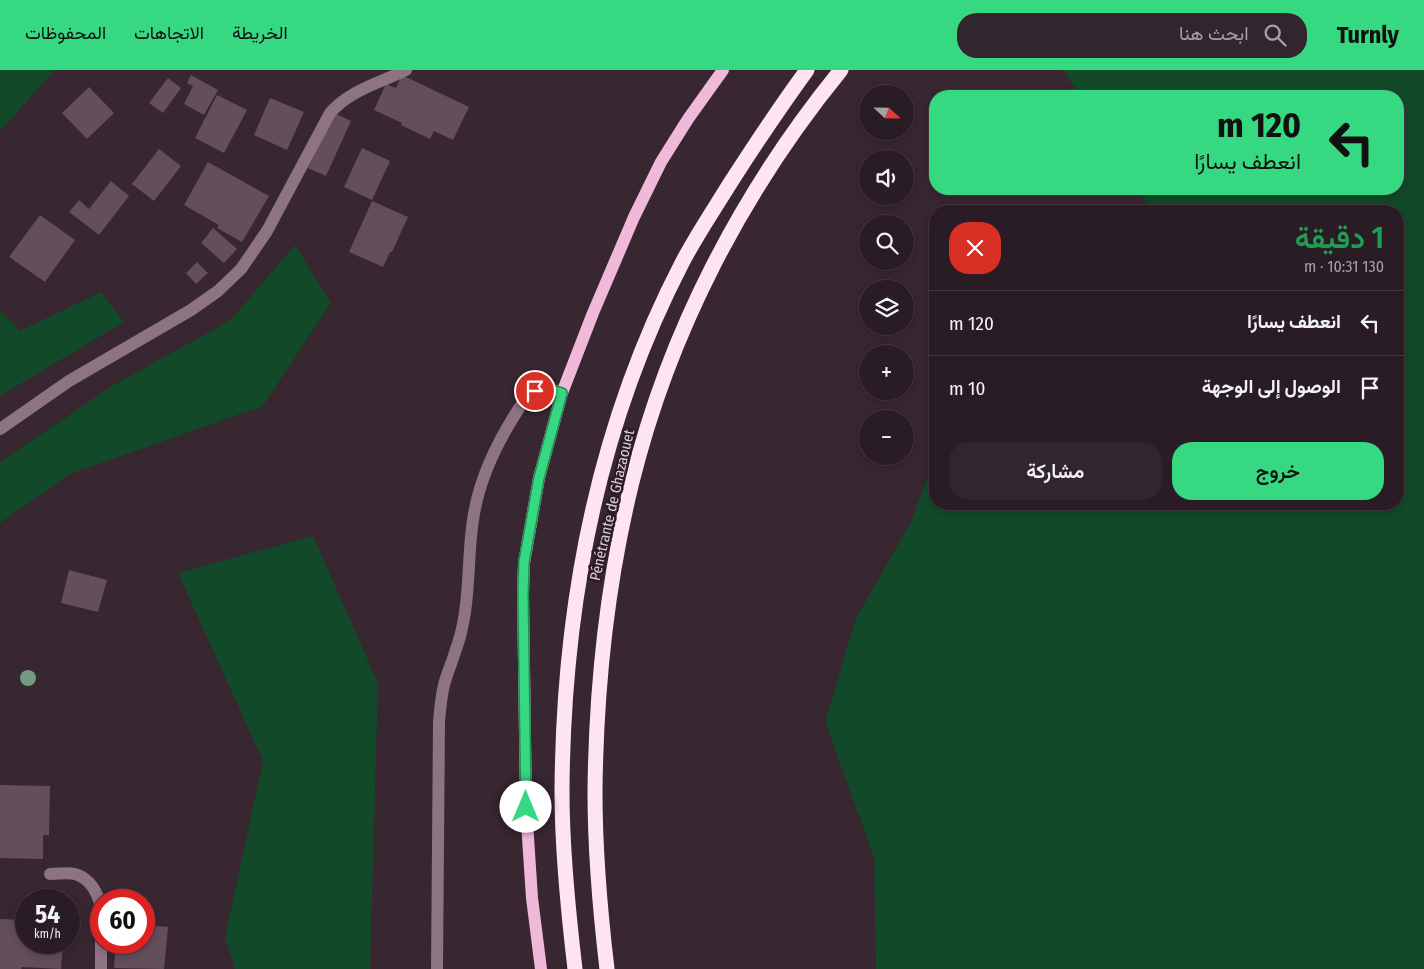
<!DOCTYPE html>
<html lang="ar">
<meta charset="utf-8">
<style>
:root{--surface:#2a1c25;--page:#32252d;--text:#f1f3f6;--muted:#a5a1a7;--line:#463a42;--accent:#36d881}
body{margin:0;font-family:"Fira Sans Condensed",Vazirmatn,sans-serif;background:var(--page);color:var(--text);direction:rtl;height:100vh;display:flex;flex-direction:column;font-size:19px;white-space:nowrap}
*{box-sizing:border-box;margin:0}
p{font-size:16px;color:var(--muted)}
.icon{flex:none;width:28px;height:28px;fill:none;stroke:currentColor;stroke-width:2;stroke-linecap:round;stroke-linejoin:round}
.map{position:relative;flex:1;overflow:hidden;direction:ltr}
.sheet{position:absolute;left:929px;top:135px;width:475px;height:305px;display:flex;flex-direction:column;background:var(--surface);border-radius:20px;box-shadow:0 2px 8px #0003,0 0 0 1px var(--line);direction:rtl}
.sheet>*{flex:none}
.hud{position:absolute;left:929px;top:20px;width:475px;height:105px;border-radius:20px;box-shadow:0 2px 8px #0003,0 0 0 1px var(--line);direction:rtl;background:#36d881;color:#111;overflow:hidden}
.needle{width:32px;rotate:112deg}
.tools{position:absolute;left:859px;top:15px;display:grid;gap:10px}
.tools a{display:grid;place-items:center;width:55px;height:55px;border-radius:50%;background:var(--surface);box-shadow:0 2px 8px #0003,0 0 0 1px var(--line);font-size:25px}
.speed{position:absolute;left:15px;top:819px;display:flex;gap:10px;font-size:25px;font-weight:700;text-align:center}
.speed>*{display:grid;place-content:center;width:65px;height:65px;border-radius:50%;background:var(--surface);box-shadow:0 2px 8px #0003,0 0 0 1px var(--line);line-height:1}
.speed small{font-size:12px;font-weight:400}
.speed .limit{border:8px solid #d22;background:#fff;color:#111}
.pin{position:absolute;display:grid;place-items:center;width:42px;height:42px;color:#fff;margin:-21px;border:2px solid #fff;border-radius:50%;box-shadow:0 1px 5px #0007}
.me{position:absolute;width:55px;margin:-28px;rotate:0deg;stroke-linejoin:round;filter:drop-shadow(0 0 4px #0008)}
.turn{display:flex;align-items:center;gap:18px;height:105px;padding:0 20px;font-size:22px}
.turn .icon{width:65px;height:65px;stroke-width:2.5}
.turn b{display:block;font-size:35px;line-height:42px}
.round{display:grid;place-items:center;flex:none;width:52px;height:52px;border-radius:20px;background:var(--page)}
.overview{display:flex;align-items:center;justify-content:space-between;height:85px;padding:0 20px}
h1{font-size:30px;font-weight:600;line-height:38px;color:#1e9e55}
.button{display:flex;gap:10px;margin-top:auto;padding:10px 20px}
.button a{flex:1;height:58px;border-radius:20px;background:var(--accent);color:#111;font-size:20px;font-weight:600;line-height:58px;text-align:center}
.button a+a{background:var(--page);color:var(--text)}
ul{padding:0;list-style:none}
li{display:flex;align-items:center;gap:15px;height:65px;padding:0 20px;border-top:1px solid var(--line)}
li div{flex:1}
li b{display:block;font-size:19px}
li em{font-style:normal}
header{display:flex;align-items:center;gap:30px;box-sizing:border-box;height:70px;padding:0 25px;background:var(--accent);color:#111}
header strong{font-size:24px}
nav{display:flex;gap:28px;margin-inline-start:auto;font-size:18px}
.search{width:350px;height:45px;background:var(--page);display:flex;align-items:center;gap:12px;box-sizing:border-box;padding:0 18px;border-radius:20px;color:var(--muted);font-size:19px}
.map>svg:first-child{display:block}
</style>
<header>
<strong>Turnly</strong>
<div class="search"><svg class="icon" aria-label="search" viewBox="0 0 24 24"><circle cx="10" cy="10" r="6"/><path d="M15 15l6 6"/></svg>ابحث هنا</div>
<nav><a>الخريطة</a><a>الاتجاهات</a><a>المحفوظات</a></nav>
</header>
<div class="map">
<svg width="1424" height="899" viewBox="0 0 1424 899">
<rect width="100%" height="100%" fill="#382631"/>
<!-- green -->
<path fill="#114929" d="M0 0H55L0 61Z
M1063 0H1424V899H876L874 787 825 652 856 548 911 452 935 387V434H1398V141H1151L1137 119H1398V26H1080Z
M295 175 331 233 263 336 70 404 0 453V392L112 316 231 250Z
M101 222 124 252 0 326V241L20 261Z
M313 466 378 613 370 899H235L225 868 263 691 178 503Z"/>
<!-- building -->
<path fill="#634e5a" d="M191 5 218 20 204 45 184 34 193 16 187 13Z
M402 5 469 37 453 70 434 61 430 69 401 55 402 53 374 40 386 14 396 18Z
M168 8 181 18 163 43 149 33Z
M89 17 114 43 87 69 62 43Z
M217 25 247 40 224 83 195 68Z
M270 28 304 42 287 80 254 65Z
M334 43 351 51 326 106 308 98Z
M362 78 390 91 372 130 344 117Z
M159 79 181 96 154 131 132 114Z
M208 92 269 126 242 172 217 158 219 155 184 135Z
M111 111 129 126 99 165 69 142 79 130 89 139Z
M372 131 408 147 392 182H390L383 197 349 182Z
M40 145 75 170 45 212 9 187Z
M213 158 237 179 224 193 201 173Z
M197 192 208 203 196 214 186 203Z
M69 500 107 510 98 542 61 533Z
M0 715 50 716 49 765H43V789L0 788Z
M0 849 26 850V872H63L61 899 22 897 21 899H0Z
M144 855 168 857 164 899 114 898 116 872H144Z"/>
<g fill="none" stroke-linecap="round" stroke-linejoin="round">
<!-- minor -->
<path stroke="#8e7382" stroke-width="12" d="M0 359 69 311 191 240 218 221 241 199 267 161 330 43C350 20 380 13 406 0
M50 804C58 804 68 802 75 804 91 809 97 822 101 837
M101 899V872
M437 899 439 652C440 640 441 627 444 615 447 603 452 593 455 582 460 569 463 556 465 542 470 509 468 476 474 444 480 408 497 373 516 343 520 337 524 329 530 325 539 317 551 318 562 323"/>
<!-- major -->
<path stroke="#f0b9da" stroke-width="12" d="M541 899 532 828 526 737 523 524 524 493 539 408 562 323 593 243 634 147 661 92 688 49 723 0"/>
<!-- highway -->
<path stroke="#fee3f2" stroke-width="15" d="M575 899C568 840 562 781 562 722 563 539 597 357 682 193 696 166 713 141 729 115 754 76 780 37 807 0
M607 899C600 840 595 781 595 722 596 618 607 513 632 412 669 262 743 120 841 0"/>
</g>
<!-- trees -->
<circle fill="#729b80" cx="28" cy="608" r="8"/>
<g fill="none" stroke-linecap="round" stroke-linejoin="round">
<!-- route casing -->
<g stroke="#238c54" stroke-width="12">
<path id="route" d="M526 737 523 524 524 492 539 408 562 323 548 319 535 321"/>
</g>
<!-- route -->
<use href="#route" stroke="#36d881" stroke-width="9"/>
</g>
<g text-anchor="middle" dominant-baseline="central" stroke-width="5" stroke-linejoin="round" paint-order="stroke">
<!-- street labels -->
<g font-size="15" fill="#ddd0d7" stroke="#2e1c27">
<text transform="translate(612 435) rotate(-77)">Pénétrante de Ghazaouet</text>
</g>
</g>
</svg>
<div class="tools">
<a><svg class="needle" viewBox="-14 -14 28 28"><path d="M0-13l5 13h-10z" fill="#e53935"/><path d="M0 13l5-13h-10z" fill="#a5a1a7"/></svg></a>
<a><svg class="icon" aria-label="sound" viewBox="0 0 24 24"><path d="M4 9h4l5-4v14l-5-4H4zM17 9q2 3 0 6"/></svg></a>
<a><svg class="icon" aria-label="search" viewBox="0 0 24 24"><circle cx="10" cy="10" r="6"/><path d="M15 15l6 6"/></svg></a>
<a><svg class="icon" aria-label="layers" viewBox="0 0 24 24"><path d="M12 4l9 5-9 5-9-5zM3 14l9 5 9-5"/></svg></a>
<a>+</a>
<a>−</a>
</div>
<div class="speed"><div>54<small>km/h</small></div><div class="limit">60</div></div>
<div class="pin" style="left:535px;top:321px;background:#d93025"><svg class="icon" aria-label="arrive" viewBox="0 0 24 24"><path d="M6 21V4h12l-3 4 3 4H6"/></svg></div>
<svg class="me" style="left:526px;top:737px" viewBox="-20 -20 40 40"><circle r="19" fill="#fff"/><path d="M0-13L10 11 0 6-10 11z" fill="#36d881"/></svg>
<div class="hud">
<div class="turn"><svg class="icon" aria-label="left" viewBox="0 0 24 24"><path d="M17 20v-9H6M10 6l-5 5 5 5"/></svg><div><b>120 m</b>انعطف يسارًا</div></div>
</div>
<section class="sheet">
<div class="overview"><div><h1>1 دقيقة</h1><p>130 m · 10:31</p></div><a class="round" style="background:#d93025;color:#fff"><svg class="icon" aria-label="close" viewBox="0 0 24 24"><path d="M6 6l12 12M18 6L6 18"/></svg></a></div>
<ul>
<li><svg class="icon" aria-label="left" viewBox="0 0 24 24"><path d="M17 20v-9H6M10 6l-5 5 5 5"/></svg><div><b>انعطف يسارًا</b></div><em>120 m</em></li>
<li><svg class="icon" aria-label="arrive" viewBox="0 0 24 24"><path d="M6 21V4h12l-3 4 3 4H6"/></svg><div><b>الوصول إلى الوجهة</b></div><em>10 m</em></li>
</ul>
<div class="button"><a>خروج</a><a>مشاركة</a></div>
</section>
</div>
